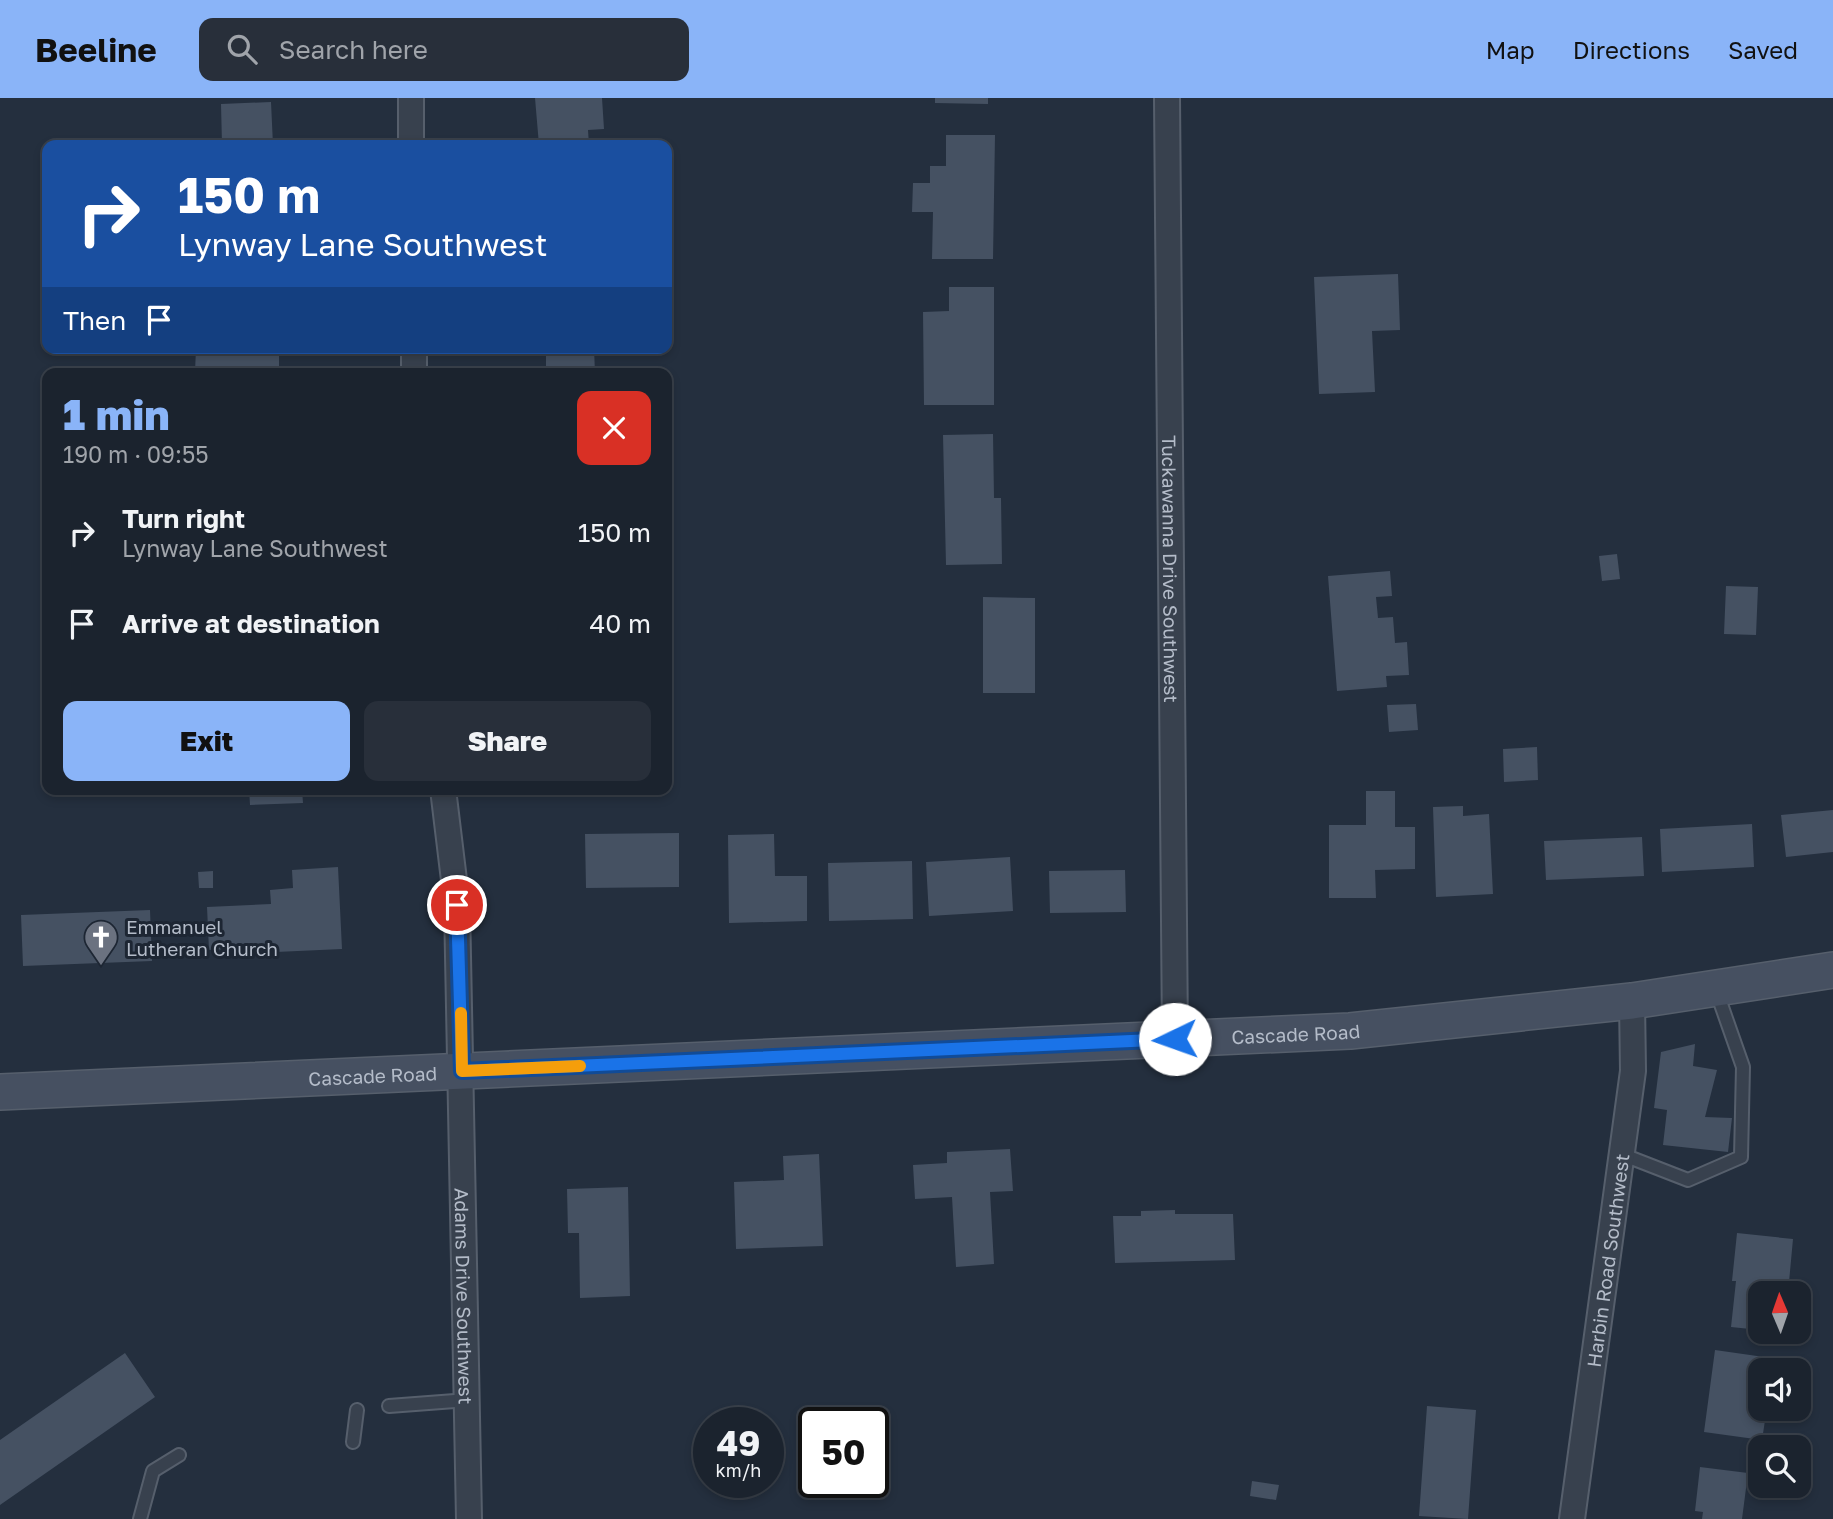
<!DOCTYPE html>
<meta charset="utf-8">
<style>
:root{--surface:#1b232e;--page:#282f3a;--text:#f1f3f6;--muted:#a0a4aa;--line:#39404a;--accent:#8ab4f8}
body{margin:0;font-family:"Golos Text",sans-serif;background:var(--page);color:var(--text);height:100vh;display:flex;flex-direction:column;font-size:26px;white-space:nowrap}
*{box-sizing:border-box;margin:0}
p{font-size:23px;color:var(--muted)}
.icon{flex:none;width:38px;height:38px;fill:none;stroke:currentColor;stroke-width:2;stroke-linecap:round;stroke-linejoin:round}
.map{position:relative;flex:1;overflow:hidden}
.panel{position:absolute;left:42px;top:270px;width:630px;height:427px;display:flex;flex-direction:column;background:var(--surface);border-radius:14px;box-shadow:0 4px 10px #0003,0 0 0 2px var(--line)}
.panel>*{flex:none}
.top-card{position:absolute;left:42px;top:42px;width:630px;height:214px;border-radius:14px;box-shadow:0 4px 10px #0003,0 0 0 2px var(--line);background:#1a4fa0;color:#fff;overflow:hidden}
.needle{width:46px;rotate:358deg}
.fabs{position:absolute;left:1748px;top:1183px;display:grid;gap:14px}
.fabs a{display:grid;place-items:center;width:63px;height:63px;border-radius:14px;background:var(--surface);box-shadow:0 4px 10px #0003,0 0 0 2px var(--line);font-size:35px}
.speed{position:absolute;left:693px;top:1309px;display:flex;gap:14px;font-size:35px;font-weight:700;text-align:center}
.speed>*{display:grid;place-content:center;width:91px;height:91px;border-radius:50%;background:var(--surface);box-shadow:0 4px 10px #0003,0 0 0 2px var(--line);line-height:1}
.speed small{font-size:18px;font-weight:400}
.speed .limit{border:4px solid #111;border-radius:10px;background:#fff;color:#111}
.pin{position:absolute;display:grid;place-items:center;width:60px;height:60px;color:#fff;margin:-30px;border:4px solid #fff;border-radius:50%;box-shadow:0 2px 7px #0007}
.me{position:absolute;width:77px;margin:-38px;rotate:267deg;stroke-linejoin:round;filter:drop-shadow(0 0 5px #0008)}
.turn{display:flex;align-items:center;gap:24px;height:147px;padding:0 21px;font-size:32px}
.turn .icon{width:91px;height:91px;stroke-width:2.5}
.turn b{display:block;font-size:49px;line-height:60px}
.then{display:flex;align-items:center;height:66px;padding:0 21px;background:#0003;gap:14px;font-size:26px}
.round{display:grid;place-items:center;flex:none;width:74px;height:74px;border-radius:14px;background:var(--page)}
.headline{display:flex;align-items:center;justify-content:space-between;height:119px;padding:0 21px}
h1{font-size:42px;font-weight:800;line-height:52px;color:var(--accent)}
.primary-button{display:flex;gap:14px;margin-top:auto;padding:14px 21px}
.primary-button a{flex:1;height:80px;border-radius:14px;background:var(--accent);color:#111;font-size:28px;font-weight:800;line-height:80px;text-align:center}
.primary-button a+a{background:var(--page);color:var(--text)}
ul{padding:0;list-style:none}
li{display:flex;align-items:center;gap:21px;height:91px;padding:0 21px}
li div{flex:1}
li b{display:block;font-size:26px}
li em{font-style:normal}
header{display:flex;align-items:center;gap:42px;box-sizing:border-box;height:98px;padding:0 35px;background:var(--accent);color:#111}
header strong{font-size:33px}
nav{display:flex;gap:38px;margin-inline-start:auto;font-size:24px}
.search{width:490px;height:63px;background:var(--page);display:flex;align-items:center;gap:18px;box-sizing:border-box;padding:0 24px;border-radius:14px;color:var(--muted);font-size:26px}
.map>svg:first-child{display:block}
</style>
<header>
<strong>Beeline</strong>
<div class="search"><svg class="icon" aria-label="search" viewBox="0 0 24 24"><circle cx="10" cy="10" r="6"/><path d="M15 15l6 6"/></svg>Search here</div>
<nav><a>Map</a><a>Directions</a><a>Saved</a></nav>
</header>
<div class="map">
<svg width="1833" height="1421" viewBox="0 0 1833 1421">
<rect width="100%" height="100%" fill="#242f3e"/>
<!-- building -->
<path fill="#455162" d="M535 0H602L604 31 588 32 589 47H539Z
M935 0H988V6L935 5Z
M271 4 273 47H222L221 6Z
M946 37H995L993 161H932L933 114H912L913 85H930V68H946Z
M1398 176 1400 232 1372 233 1375 294 1319 296 1314 179Z
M949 189H994V307H924L923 214 949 213Z
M196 250H279V270L195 274Z
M546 250H594L595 275H546Z
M993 336 994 400H1001L1002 466 946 467 943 337Z
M1617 456 1620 481 1602 483 1599 458Z
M1390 473 1392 498 1376 499 1378 520 1393 519 1395 545 1407 544 1409 577 1386 578 1387 589 1337 593 1328 478Z
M1726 488 1758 489 1756 537 1724 536Z
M983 499 1035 500V595H983Z
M1416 606 1418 632 1389 634 1387 607Z
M1537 649 1538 682 1504 684 1503 651Z
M249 691H302L303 705 250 707Z
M1366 693H1395V729H1415V771L1375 772 1376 800H1329V727H1366Z
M1463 708V718L1489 716 1493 796 1436 799 1433 709Z
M1833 712V754L1786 759 1781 717Z
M1752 726 1754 769 1662 774 1660 731Z
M679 735V789L586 790 585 736Z
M774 736 775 778H807V823L729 825 728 737Z
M1642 739 1644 778 1546 782 1544 743Z
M1010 759 1013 813 929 818 926 764Z
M912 763 913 821 829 823 828 765Z
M338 769 342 851 254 855 253 850 209 852 207 809 271 806 270 792 293 790 292 772Z
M1125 772 1126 814 1050 815 1049 773Z
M213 773V790H199L198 774Z
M150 812 152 863 23 868 21 817Z
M1695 946 1693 968 1717 972 1705 1019 1732 1020 1728 1054 1663 1047 1667 1012 1654 1010 1661 954Z
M1010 1051 1013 1093 990 1094 994 1166 956 1169 952 1099 915 1101 913 1067 947 1065V1054Z
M819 1056 823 1148 736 1151 734 1084 784 1082 783 1058Z
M628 1089 630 1198 580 1200 579 1135H568L567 1091Z
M1175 1112V1116H1233L1235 1162 1115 1165 1113 1118H1141V1113Z
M1737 1135 1793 1141 1788 1195H1760V1232L1731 1229 1736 1183H1732Z
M1715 1252 1764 1259 1762 1272H1760L1757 1315 1766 1316 1762 1342 1704 1334Z
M125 1255 155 1299 0 1407V1342Z
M1427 1308 1476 1312 1468 1421 1419 1418Z
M1700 1369 1748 1375 1742 1421H1702L1703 1414 1695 1413Z
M1252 1383 1279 1387 1276 1402 1250 1398Z"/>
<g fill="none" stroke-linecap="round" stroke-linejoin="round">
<!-- lane casing -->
<g stroke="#565f6c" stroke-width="16">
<path id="lane" d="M1621 1056 1688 1082 1741 1059 1743 969 1716 892
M389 1308 468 1302
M353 1344 357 1312
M140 1421 153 1373 179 1357"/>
</g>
<!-- street casing -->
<g stroke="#565f6c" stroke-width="28">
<g id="street">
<path d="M411 0V47"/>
<path id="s1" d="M1167 0 1175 941"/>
<path d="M414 250V275"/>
<path id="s2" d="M443 691 457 807 469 1421"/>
<path id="s3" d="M1572 1421 1633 973 1632 903"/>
</g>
</g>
<!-- secondary casing -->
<g stroke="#565f6c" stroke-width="38">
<g id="secondary">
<path id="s4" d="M0 994 1350 933 1632 903 1833 872"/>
</g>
</g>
<!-- lane -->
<use href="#lane" stroke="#38414e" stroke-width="12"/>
<!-- street -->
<use href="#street" stroke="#38414e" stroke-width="24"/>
<!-- secondary -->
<use href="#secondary" stroke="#465061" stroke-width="35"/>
</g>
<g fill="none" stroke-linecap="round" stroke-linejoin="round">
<!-- route casing -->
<g stroke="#114b97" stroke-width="18">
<path id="route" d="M457 807 462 973 1175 941"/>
</g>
<!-- route -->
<use href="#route" stroke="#1a73e8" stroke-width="12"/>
<!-- slow -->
<path stroke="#f59e0b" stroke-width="12" d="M461 915 462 973 580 968"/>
</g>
<!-- icons -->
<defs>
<g id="church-pin" transform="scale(1.75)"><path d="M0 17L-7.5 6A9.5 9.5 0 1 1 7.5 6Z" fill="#6b7280" stroke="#1d2633"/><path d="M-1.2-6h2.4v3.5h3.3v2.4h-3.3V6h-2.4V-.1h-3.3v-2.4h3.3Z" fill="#fff"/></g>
</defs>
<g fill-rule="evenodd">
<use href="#church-pin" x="101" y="839"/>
</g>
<g text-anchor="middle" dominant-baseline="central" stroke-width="6" stroke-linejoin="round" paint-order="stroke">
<!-- street labels -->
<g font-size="19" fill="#b4bcc9" stroke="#1d2633">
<text stroke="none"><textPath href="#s1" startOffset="471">Tuckawanna Drive Southwest</textPath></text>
<text stroke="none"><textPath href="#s4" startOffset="1297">Cascade Road</textPath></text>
<text stroke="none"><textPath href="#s4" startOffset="373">Cascade Road</textPath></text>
<text stroke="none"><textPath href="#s3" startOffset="261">Harbin Road Southwest</textPath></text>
<text stroke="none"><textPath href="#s2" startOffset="508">Adams Drive Southwest</textPath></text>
</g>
<!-- poi labels -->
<g font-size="19" fill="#b4bcc9" stroke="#1d2633" text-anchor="start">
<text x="126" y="828">Emmanuel<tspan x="126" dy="22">Lutheran Church</tspan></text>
</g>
</g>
</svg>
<div class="fabs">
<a><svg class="needle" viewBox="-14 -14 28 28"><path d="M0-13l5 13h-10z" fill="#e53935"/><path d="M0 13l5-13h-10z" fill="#a0a4aa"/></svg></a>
<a><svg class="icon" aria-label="sound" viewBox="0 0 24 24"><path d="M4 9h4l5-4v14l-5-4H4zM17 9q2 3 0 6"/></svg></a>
<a><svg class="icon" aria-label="search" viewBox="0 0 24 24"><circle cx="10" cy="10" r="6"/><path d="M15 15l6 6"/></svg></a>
</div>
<div class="speed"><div>49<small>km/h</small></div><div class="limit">50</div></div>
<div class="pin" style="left:457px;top:807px;background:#d93025"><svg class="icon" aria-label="arrive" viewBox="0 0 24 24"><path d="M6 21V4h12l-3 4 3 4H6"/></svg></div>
<svg class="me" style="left:1175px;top:941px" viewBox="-20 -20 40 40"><circle r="19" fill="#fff"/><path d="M0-13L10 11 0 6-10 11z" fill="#1a73e8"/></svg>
<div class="top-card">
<div class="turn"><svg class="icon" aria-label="right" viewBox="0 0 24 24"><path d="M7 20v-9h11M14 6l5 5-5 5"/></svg><div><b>150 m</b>Lynway Lane Southwest</div></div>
<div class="then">Then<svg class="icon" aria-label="arrive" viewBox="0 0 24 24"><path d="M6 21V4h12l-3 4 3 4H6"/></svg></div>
</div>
<section class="panel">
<div class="headline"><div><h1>1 min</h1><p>190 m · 09:55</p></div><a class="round" style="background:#d93025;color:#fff"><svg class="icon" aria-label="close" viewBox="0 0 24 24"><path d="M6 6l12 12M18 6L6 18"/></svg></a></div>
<ul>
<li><svg class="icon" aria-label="right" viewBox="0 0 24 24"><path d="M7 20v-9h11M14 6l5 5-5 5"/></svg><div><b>Turn right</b><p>Lynway Lane Southwest</p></div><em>150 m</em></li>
<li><svg class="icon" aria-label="arrive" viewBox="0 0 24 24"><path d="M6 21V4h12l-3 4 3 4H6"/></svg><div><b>Arrive at destination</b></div><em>40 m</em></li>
</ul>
<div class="primary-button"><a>Exit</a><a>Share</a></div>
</section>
</div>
